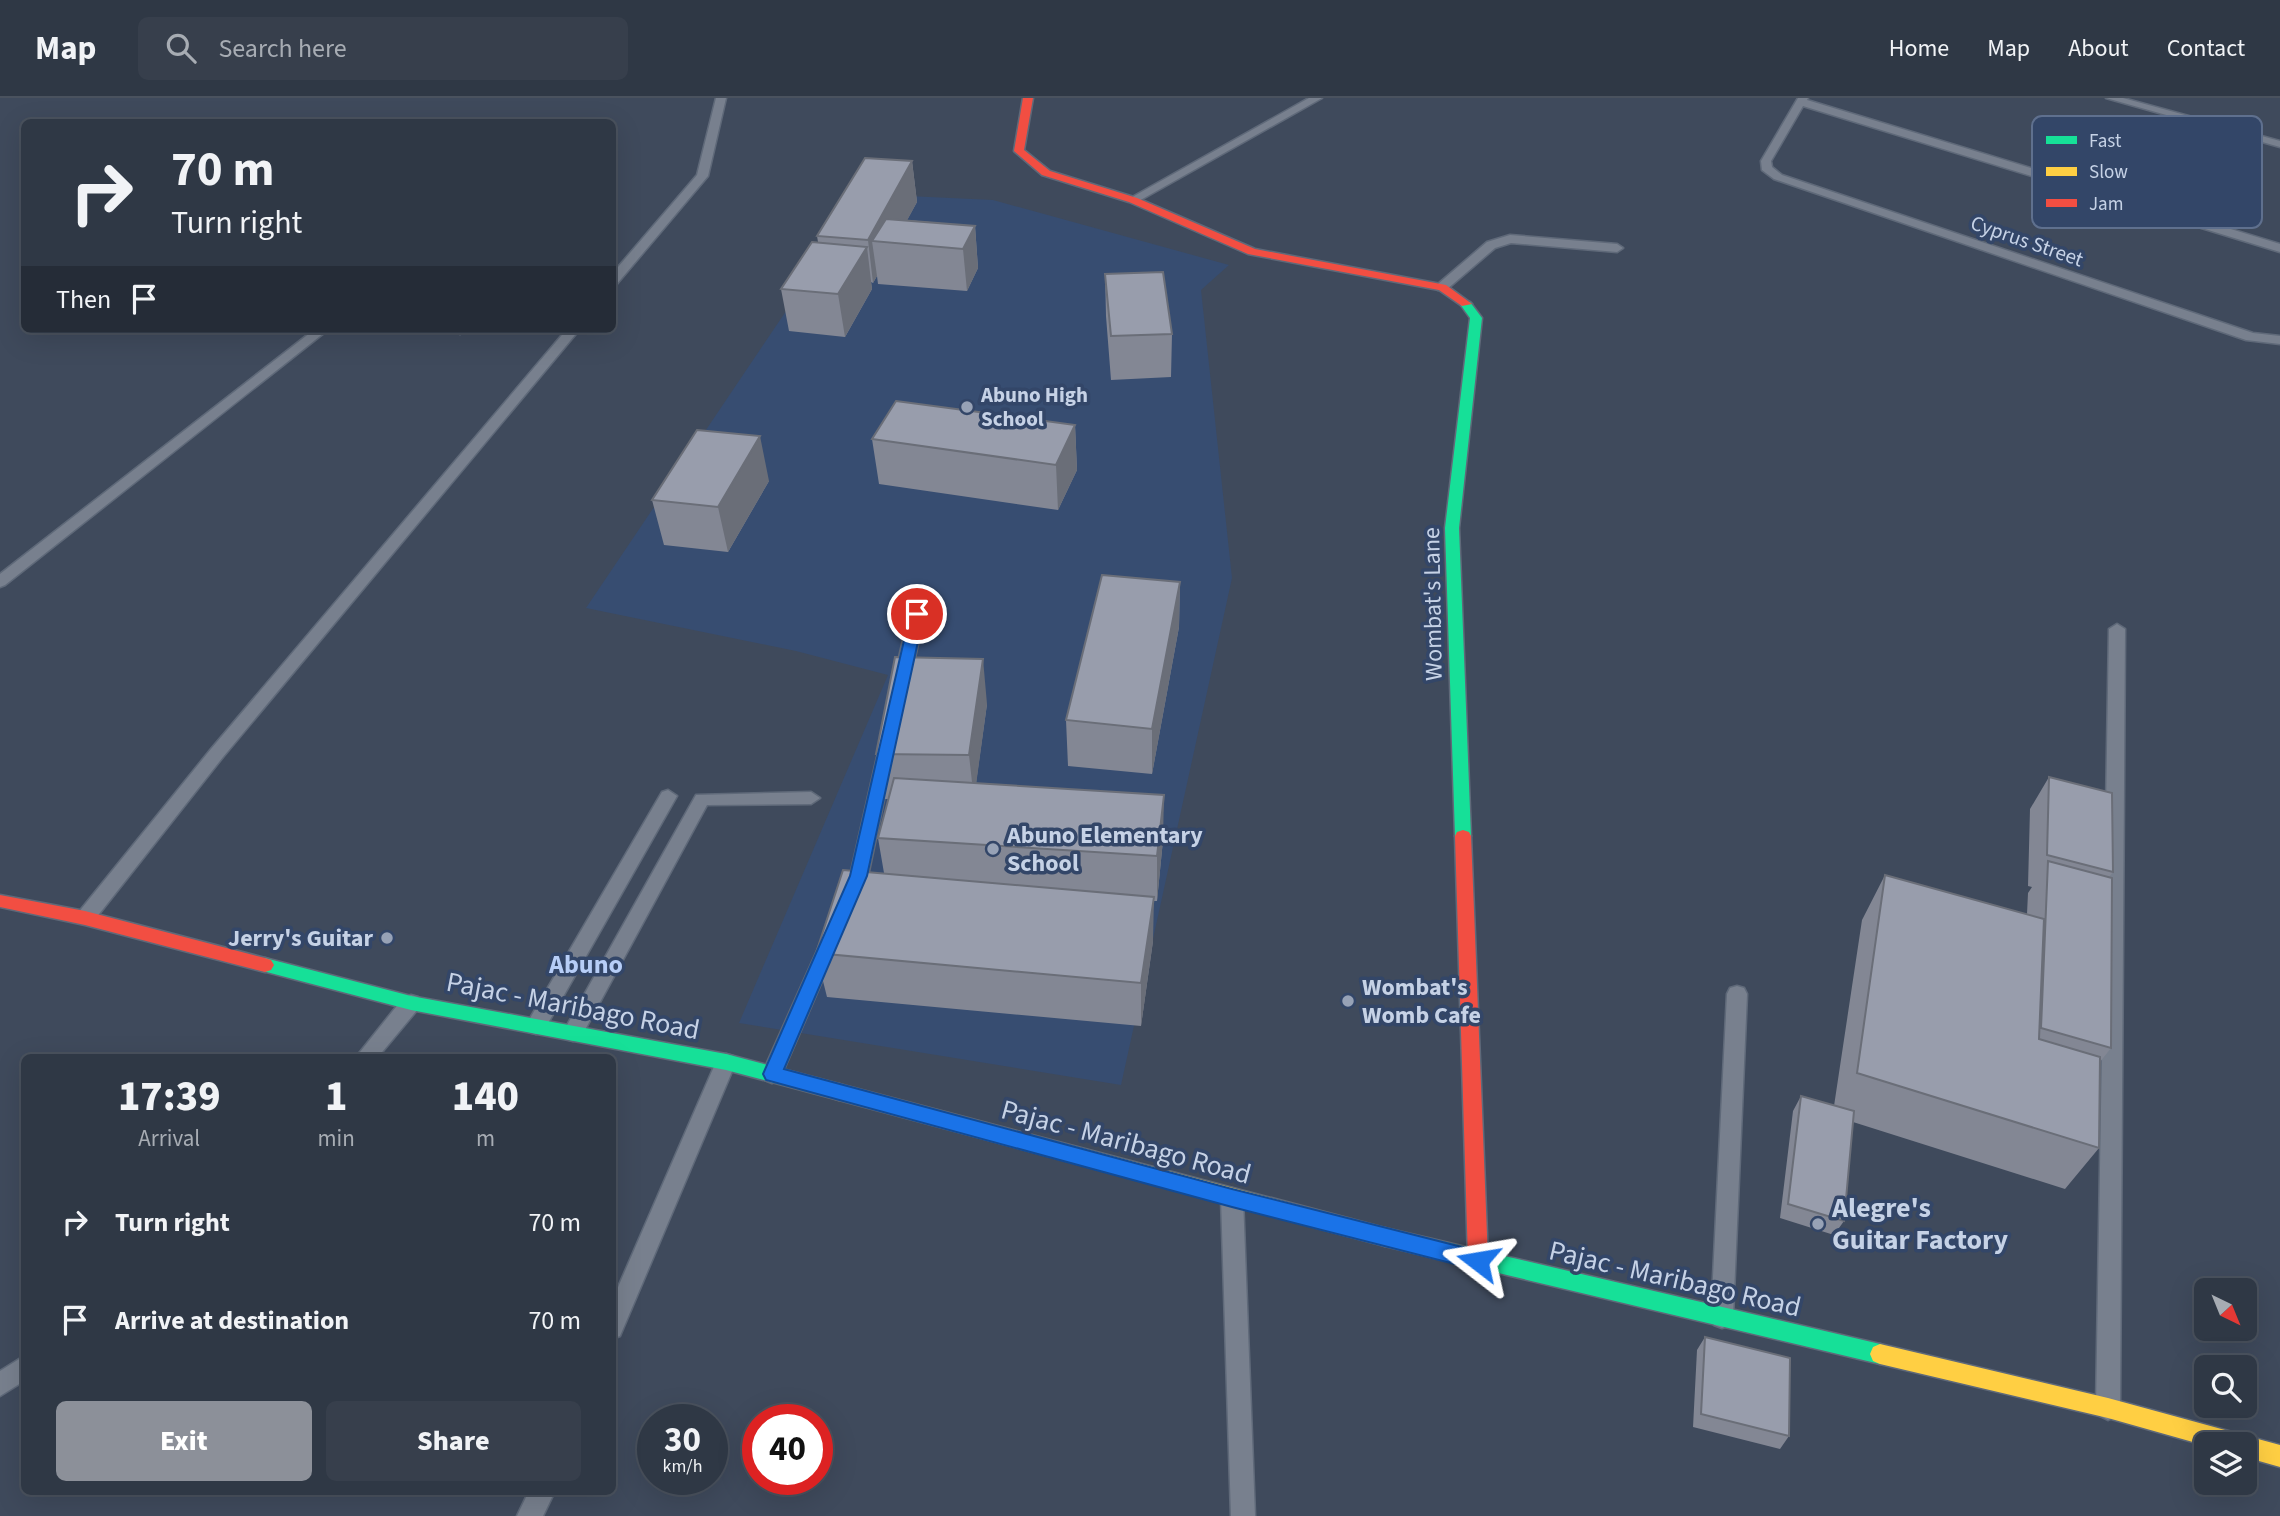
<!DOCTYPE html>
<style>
:root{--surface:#2f3845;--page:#373f4c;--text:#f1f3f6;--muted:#a7acb3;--line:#4a525e;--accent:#8c9099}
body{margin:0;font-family:"Source Sans 3",sans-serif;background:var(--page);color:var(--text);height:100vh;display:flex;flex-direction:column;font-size:26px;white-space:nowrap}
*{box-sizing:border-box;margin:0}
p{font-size:23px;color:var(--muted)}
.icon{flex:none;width:38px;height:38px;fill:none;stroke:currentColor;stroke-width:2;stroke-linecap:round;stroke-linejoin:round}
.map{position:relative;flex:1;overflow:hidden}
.details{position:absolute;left:21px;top:956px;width:595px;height:441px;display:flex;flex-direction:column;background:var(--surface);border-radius:10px;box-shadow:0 7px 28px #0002,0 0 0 2px var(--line)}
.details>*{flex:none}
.top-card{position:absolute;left:21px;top:21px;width:595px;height:214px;border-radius:10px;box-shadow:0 7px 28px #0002,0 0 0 2px var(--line);background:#2f3845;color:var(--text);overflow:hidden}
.needle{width:46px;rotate:137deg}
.controls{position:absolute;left:2194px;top:1180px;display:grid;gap:14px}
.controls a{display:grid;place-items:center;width:63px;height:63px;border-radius:10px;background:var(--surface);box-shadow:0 7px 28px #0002,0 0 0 2px var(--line);font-size:35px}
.speed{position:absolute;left:637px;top:1306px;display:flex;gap:14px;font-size:35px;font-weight:700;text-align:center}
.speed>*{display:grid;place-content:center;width:91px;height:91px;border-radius:50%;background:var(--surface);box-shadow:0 7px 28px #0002,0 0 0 2px var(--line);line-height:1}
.speed small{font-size:18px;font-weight:400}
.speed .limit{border:10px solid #d22;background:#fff;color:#111}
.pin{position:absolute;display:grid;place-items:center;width:60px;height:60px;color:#fff;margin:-30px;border:4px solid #fff;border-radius:50%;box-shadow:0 2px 7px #0007}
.me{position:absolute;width:77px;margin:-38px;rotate:284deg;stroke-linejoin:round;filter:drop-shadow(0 0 5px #0008)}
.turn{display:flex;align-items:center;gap:24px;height:147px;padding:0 35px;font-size:32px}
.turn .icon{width:91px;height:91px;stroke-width:2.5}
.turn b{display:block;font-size:49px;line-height:60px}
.then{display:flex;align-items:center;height:66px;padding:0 35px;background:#0003;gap:14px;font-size:26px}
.eta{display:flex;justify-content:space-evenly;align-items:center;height:119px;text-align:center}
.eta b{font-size:42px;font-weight:800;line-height:49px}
.cta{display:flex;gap:14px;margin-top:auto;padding:14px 35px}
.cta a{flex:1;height:80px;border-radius:10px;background:var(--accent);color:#fff;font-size:28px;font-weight:800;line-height:80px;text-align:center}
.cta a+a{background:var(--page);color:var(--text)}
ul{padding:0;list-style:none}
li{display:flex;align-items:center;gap:21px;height:98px;padding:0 35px}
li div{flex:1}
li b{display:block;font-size:26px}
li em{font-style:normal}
header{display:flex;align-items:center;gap:42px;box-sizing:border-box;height:98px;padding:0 35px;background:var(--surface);border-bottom:2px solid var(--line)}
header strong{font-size:33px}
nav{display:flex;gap:38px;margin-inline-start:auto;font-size:24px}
.search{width:490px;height:63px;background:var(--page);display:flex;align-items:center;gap:18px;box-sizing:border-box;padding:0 24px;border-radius:10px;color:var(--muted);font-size:26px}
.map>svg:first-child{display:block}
</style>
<header>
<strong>Map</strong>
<div class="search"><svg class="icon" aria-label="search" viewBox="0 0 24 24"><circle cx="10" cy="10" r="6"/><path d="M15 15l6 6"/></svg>Search here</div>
<nav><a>Home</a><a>Map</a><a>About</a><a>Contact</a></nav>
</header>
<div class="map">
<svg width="2280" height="1418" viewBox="0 0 2280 1418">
<rect width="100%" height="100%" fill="#3f4a5c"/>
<!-- built -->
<path fill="#374d71" d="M865 96 993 102 1229 167 1201 192 1232 480 1121 987 739 925 888 577 796 553 586 510Z"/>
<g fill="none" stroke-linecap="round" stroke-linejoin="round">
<!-- lane casing -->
<g stroke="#5f6979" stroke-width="3">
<path id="lane" d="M917 511 925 516 910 581 902 586 894 581 909 516Z
M885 653 893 659 868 778 857 800H845L842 795 850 778 877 659Z
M668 692 677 698 543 934 536 936 529 934 526 928 529 922 662 694Z
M811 694 820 700 811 706 707 707 580 941 573 943 566 941 563 935 566 929 696 697Z
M829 839 836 841 838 846 782 976 779 982 772 985 765 982 762 976 820 846 822 841Z
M1737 888 1744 890 1747 896 1733 1219 1730 1227 1722 1230 1714 1227 1711 1219 1727 896 1730 890Z"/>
</g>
<!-- street casing -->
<g stroke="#5f6979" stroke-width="3">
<path id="street" d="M716 0H726L708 78 616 187 612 188V176L697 77Z
M1309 0H1322L1137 104 1127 102Z
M1798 0H1808L1807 2 2280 146V154L1803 8 1771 63 1772 69 1782 77 2253 235 2280 238V246L2246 242 1774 81 1762 72 1761 63Z
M2106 0H2123L2280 43V49Z
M1510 137 1617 146 1623 150 1617 154 1511 145 1495 150 1446 192H1438V186L1487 144Z
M315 231H329L5 487 0 489V476Z
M450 231H466V232L460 236Z
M567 231H580L223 659 92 825H78L76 820 78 815 211 651Z
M2117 526 2125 531 2120 1310 2116 1318 2108 1322 2100 1318 2096 1310 2109 531Z
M411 897 418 899 421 905 418 911 378 959H356L404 899Z
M726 956 733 958 736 964 620 1238 612 1241V1203L716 964 719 958Z
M1232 1090 1240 1093 1243 1100 1255 1418H1231L1221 1100 1224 1093Z
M24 1258V1283L0 1298V1273Z
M529 1393H555L543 1418H517Z"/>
</g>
<!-- fast casing -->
<g stroke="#5f6979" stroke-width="3">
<path id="fast" d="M1462 204H1470L1482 220 1459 430 1471 738 1469 742H1457L1455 738 1445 430 1470 220 1460 206Z
M265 860 411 898 726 956 839 986 845 988 848 994 845 1000 839 1002 726 972 411 912 259 872 256 867 259 862Z
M1385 1130 1880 1246 1887 1249 1890 1256 1887 1263 1880 1266 1385 1148 1378 1145 1375 1139 1378 1133Z"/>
</g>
<!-- slow casing -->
<g stroke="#5f6979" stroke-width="3">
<path id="slow" d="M839 986 1385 1130 1392 1133 1395 1139 1392 1145 1385 1148 839 1002 833 1000 830 994 833 988Z
M1880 1246 2108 1300 2280 1347V1369L2245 1359V1346H2207V1348L2108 1320 1880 1266 1873 1263 1870 1256 1873 1249Z"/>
</g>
<!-- jam casing -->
<g stroke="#5f6979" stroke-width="3">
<path id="jam" d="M1023 0H1033L1024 52 1050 73 1137 100 1255 151 1446 187 1472 206 1462 208 1439 192 1248 156 1129 104 1042 77 1014 53Z
M1463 732 1469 734 1471 738 1488 1162 1485 1168 1478 1171 1471 1168 1468 1162 1455 738 1457 734Z
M0 797 85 813 265 860 271 862 274 867 271 872 265 874 85 827 0 809Z"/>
</g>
<!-- lane -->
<use href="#lane" fill="#78808e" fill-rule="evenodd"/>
<!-- street -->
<use href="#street" fill="#78808e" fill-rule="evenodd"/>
<!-- fast -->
<use href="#fast" fill="#16e098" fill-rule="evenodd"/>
<!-- slow -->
<use href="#slow" fill="#ffcf43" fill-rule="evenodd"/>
<!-- jam -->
<use href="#jam" fill="#f24e42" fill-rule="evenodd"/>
</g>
<!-- wall -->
<path fill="#838794" d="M912 63 917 104 907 122 975 128 978 170 967 193 878 186 877 178 873 185 871 184 872 191 845 239 789 233 781 191 818 144 817 138Z
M1105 176 1172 236 1171 279 1111 282 1106 218Z
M1075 327 1077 372 1058 412 879 386 872 341Z
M769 383 728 454 664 447 652 402Z
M1180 484 1179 529 1152 676 1068 668 1066 622Z
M987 606 976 685 1163 742 1157 803H1153V843L1141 928 827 899 816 855 884 775 878 740 889 701H883L876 656Z
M2049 679 2113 774 2109 779 2111 950 2100 964 2099 1050 2065 1091 1853 1024 1844 1123 1834 1137 1780 1120 1793 1013 1801 998 1834 1008 1862 822 1885 777 2027 816 2028 795 2032 789 2028 788 2030 711Z
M1705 1239 1789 1338 1780 1351 1693 1329 1697 1252Z"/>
<!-- shaded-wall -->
<path fill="#6a6e78" d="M912 63 917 104 895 145 872 143 877 178 873 185 868 142Z
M975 128 978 170 967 193 963 151Z
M867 149 872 191 845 239 838 196Z
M1075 327 1077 372 1058 412 1056 367Z
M760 338 769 383 728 454 718 409Z
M1180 484 1179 529 1152 676V631Z
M983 561 987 606 974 702 969 657Z
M1164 697 1163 742 1157 803V758Z
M1154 799 1153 843 1141 928V885Z"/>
<!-- building -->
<path fill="#989dac" stroke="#6a6e78" stroke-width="2" d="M865 60 912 63 868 142 817 138Z
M886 121 975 128 963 151 872 143Z
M812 144 867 149 838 196 781 191Z
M1163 174 1172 236 1111 238 1105 176Z
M896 303 1075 327 1056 367 872 341Z
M697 332 760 338 718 409 652 402Z
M1102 477 1180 484 1152 631 1066 622Z
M895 559 983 561 969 657 876 656Z
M2049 679 2112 695 2113 774 2047 757Z
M894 680 1164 697 1157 758 878 740Z
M2048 763 2112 780 2111 950 2041 930Z
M843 772 1154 799 1141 885 816 855Z
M1885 777 2044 821 2039 941 2100 959 2099 1050 1857 975Z
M1801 998 1854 1013 1844 1123 1788 1106Z
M1705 1239 1790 1260 1789 1338 1701 1316Z"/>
<!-- route -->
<path fill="#1a73e8" stroke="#114b97" stroke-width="2" d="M917 511 924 516 867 778 784 971 1232 1091 1478 1153 1485 1156 1488 1163 1485 1169 1478 1172 1232 1109 766 982 763 976 850 778 910 516Z"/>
<!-- markers -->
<g fill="#97a2b6" stroke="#334668" stroke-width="2.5">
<circle cx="967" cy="309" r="7"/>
<circle cx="993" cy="751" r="7"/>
<circle cx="387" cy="840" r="7"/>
<circle cx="1348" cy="903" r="7"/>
<circle cx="1818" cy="1126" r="7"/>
</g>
<g text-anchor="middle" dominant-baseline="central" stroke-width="7" stroke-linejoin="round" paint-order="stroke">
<!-- far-street labels -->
<g font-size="21" fill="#c6d2e6" stroke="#334668">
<text transform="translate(2027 143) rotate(19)">Cyprus Street</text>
</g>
<!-- far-poi labels -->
<g font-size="21" font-weight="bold" fill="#c6d2e6" stroke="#334668" text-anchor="start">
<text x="981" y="297">Abuno High<tspan x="981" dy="24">School</tspan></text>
</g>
<!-- street labels -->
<g font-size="24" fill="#c6d2e6" stroke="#334668">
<text transform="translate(1433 506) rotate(-91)">Wombat's Lane</text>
</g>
<!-- poi labels -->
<g font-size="24" font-weight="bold" fill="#c6d2e6" stroke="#334668" text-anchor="start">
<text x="1007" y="737">Abuno Elementary<tspan x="1007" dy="28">School</tspan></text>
<text x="373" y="840" text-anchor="end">Jerry's Guitar</text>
<text x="1362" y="889">Wombat's<tspan x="1362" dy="28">Womb Cafe</tspan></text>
</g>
<!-- neighbourhood labels -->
<g font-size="26" font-weight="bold" fill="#b7cef7" stroke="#334668">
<text x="586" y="866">Abuno</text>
</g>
<!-- near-street labels -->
<g font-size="28" fill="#c6d2e6" stroke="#334668">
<text transform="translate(573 908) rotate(11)">Pajac - Maribago Road</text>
<text transform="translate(1126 1044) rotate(15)">Pajac - Maribago Road</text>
<text transform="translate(1675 1181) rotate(13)">Pajac - Maribago Road</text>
</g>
<!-- near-poi labels -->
<g font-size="28" font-weight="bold" fill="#c6d2e6" stroke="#334668" text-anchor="start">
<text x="1832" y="1110">Alegre's<tspan x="1832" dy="32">Guitar Factory</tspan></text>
</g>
</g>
<!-- legend -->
<rect x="2032" y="18" width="230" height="112" rx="10" fill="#334668" stroke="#5f708e" stroke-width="2"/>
<rect x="2046" y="38" width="31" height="8" fill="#16e098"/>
<rect x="2046" y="69" width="31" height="9" fill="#ffcf43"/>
<rect x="2046" y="101" width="31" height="8" fill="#f24e42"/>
<g font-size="19" fill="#c6d2e6">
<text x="2089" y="49">Fast</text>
<text x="2089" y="80">Slow</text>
<text x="2089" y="112">Jam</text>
</g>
</svg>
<div class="controls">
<a><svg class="needle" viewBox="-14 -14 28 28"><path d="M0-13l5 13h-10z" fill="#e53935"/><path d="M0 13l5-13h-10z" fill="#a7acb3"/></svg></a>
<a><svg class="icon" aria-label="search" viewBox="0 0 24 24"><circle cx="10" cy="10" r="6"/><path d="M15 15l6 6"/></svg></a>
<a><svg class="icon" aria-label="layers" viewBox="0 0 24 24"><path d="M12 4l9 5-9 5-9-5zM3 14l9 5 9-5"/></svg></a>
</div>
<div class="speed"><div>30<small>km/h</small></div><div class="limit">40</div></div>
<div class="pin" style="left:917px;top:516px;background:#d93025"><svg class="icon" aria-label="arrive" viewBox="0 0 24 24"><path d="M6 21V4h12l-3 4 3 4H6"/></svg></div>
<svg class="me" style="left:1478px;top:1163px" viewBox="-20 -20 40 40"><path d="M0-17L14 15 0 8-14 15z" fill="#1a73e8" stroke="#fff" stroke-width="4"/></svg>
<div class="top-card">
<div class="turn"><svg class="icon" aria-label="right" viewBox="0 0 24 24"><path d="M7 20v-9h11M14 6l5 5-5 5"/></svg><div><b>70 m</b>Turn right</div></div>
<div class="then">Then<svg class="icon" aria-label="arrive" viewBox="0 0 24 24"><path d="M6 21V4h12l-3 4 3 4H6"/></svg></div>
</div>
<section class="details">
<div class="eta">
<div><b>17:39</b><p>Arrival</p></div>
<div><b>1</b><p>min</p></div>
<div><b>140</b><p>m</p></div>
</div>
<ul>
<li><svg class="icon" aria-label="right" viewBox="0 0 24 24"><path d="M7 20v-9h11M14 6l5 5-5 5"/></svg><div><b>Turn right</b></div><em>70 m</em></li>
<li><svg class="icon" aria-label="arrive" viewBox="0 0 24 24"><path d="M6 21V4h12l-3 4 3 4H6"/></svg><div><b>Arrive at destination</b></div><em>70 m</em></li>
</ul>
<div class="cta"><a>Exit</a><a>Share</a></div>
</section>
</div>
